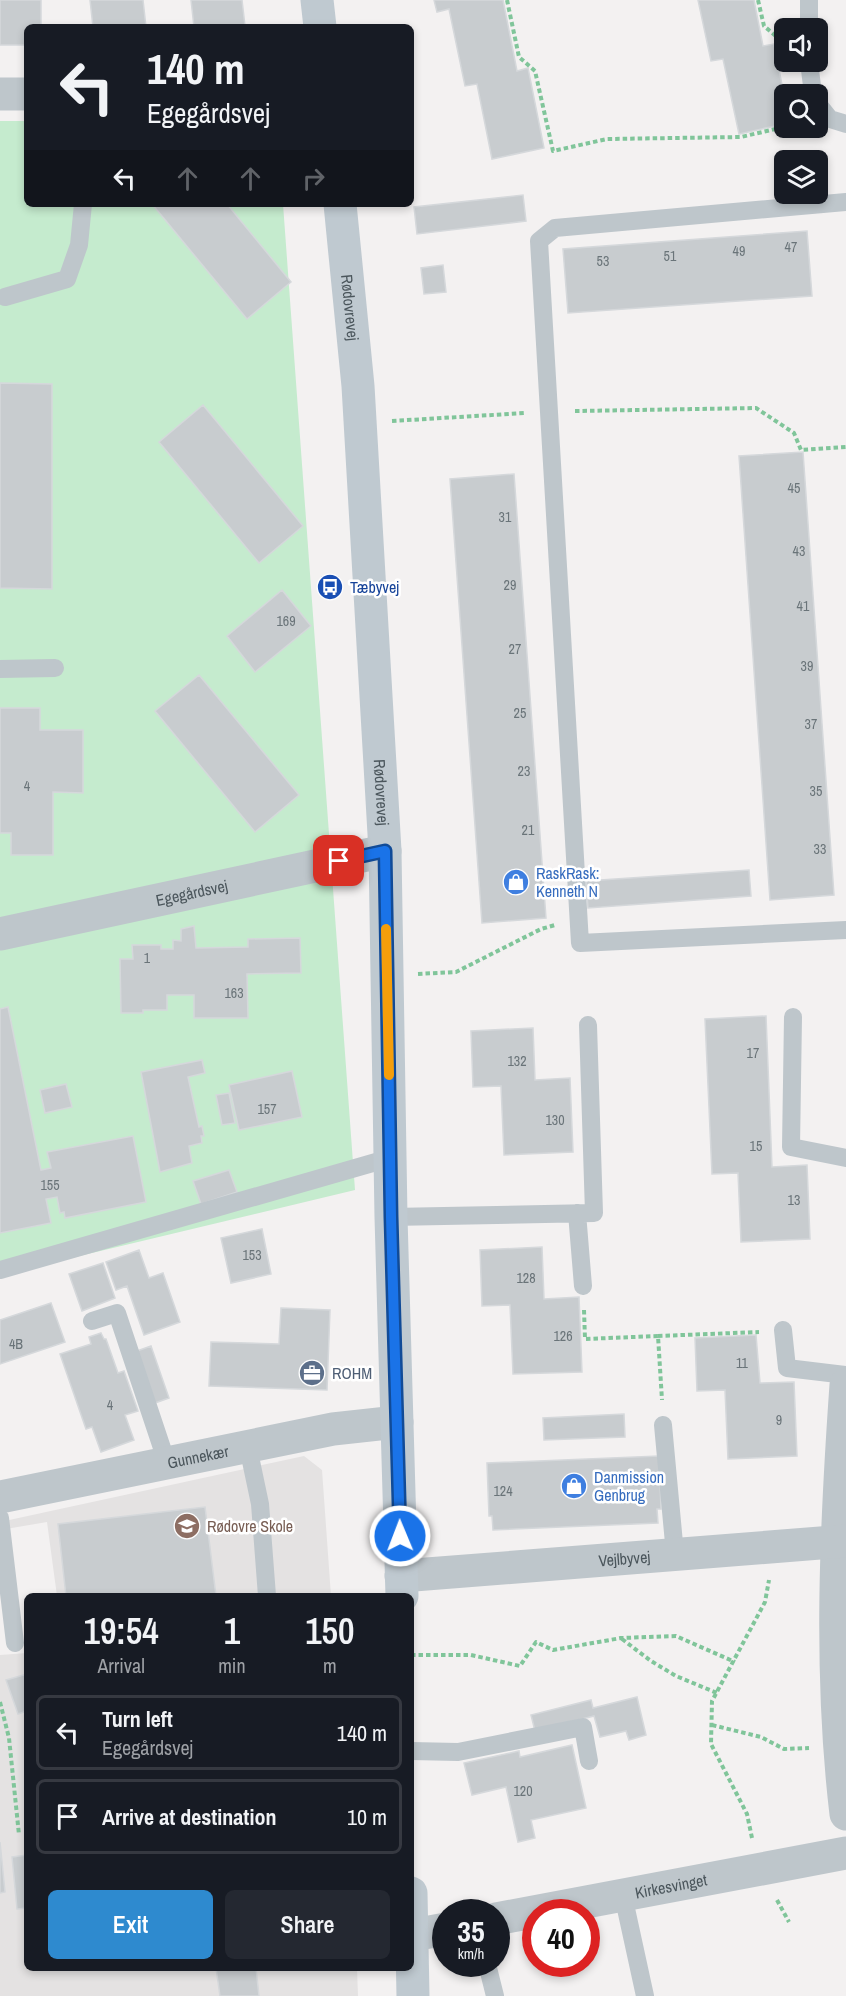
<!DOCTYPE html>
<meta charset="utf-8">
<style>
:root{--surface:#171b24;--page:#242831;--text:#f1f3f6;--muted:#9ea1a6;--line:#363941;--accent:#2e8acf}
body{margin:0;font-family:"Archivo Narrow",sans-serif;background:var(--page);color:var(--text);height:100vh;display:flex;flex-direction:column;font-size:22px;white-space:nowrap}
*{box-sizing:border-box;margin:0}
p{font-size:20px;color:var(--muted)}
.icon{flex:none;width:33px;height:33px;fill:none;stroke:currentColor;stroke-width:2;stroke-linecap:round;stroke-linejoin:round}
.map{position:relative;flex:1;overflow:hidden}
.panel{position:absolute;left:24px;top:1593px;width:390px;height:378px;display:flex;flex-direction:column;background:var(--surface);border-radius:9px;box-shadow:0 3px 9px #0003}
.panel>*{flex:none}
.top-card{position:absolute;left:24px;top:24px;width:390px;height:183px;border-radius:9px;box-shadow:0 3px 9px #0003;background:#171b24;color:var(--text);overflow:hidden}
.tools{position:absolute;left:774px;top:18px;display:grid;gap:12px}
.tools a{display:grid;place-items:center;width:54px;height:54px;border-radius:9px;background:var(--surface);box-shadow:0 3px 9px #0003;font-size:30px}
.speed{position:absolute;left:432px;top:1899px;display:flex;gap:12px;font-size:30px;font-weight:700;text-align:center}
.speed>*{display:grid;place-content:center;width:78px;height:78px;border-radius:50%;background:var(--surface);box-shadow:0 3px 9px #0003;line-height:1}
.speed small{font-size:15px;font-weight:400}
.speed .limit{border:9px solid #d22;background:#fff;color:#111}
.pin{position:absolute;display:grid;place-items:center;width:51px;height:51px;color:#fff;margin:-26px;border-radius:12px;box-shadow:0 3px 9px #0006}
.me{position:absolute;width:66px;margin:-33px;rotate:359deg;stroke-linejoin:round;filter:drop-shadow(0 0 4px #0008)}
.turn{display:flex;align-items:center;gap:21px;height:126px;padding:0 24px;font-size:27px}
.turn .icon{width:78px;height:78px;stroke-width:2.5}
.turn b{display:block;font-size:42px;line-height:51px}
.lanes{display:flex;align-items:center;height:57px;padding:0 24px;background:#0003;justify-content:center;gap:30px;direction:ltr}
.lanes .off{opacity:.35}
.eta{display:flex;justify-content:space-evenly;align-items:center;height:102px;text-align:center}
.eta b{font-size:36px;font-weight:600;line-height:42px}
.cta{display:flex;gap:12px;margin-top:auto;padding:12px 24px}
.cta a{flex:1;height:69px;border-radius:9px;background:var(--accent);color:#fff;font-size:24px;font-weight:600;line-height:69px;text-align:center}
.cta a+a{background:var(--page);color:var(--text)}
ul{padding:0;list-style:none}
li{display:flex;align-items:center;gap:18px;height:75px;margin:0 12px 9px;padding:0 12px;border:3px solid var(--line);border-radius:9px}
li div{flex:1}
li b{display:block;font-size:22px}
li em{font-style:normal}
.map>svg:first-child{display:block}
</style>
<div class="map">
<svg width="846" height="1996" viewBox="0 0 846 1996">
<rect width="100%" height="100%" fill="#f3f1f1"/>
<!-- education -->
<path fill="#e4e2e2" d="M304 1456 322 1470 331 1596H57L47 1522 0 1530V1522Z
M27 1653V1968H357L358 1996H0V1655Z"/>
<!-- green -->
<path fill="#c5ebce" d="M0 121H27V204H283L355 1190 0 1275Z"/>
<!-- building -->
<path fill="#c8cccf" stroke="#d5d8db" stroke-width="1.5" d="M0 0H41V27H27V45H0Z
M90 0H143L146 27H93Z
M191 0H242L245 26 194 27Z
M434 0H503L517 71 528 68 544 148 492 159 477 84 465 86 449 9 437 12Z
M698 0H754L763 46 774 44 784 95V124L739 134 723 59 711 61Z
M523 195 526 221 417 234 414 207Z
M152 204H227L291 282 247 319Z
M807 231 812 296 568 313 563 249Z
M443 265 446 292 424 294 421 268Z
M0 383 52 384V589L0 588Z
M203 405 303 526 259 563 159 442Z
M803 452 834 895 770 900 739 456Z
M514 474 546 918 482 923 450 479Z
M282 590 311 626 255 672 227 636Z
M199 675 299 795 255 832 155 711Z
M0 708H40V730H83V793L53 792V855H11V833H0Z
M749 870 751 896 588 908 586 881Z
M194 926 196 948 248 947V939L300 938 301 973 247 974 248 1018H194V995H167V1010H143V1013H121L120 959H133L132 945H161V949H173V940L181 941V929Z
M8 1007 41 1170 51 1168 47 1152 133 1136 146 1202 65 1218 64 1212 60 1213 57 1197 46 1199 51 1223 0 1233V1009Z
M766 1016 772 1167 807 1165 810 1239 741 1242 738 1173 712 1174 705 1019Z
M533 1028 535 1080 570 1078 573 1152 504 1155 501 1086 473 1087 471 1031Z
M202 1060 205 1073 188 1077 199 1127 202 1126 204 1136H201L202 1143 189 1146 192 1163 160 1172 141 1072Z
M292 1071 302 1117 239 1130 229 1085Z
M66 1084 72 1107 45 1113 40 1090Z
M229 1093 235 1123 222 1125 216 1095Z
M229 1170 237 1192 201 1204 193 1181Z
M262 1229 271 1274 231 1283 221 1238Z
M542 1247 544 1299 579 1297 582 1372 513 1374 510 1305 482 1306 480 1250Z
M139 1250 149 1278 163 1273 180 1322 144 1335 127 1286 116 1290 106 1262Z
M103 1263 115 1298 82 1311 69 1274Z
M51 1303 65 1342 0 1364V1320Z
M281 1308 330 1310 327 1390 209 1386 211 1342 279 1344Z
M101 1333 104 1339H106L118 1373 124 1371 138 1411 125 1415 134 1440 101 1452 92 1427 86 1429 60 1354 91 1344 89 1337Z
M756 1335 760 1383 794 1382 797 1456 728 1459 725 1390 697 1391 695 1338Z
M151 1346 169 1398 155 1403 137 1351Z
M624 1414 625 1437 544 1440 543 1418Z
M659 1456 661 1509H657L658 1523 493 1530 492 1516H489L487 1463Z
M205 1507 216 1596H66L58 1524Z
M27 1674V1711L18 1714 6 1680Z
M637 1697 646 1735 629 1740 626 1731 600 1737 594 1716 535 1731 531 1715 591 1700 593 1708Z
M572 1745 586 1808 531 1820 535 1838 518 1842 506 1787 472 1795 464 1763 519 1751 520 1757Z
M0 1842 5 1892 0 1893Z
M27 1855V1908L17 1909 12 1857Z
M216 1968H256L259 1996H220Z"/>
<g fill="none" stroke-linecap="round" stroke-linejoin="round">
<!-- path -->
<path stroke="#80c59a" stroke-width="4" stroke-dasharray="4.5 3" stroke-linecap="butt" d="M507 0 519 57 535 71 553 151 607 139 741 137 784 127
M758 0 764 26 777 37 782 64
M575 411 756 408 794 433 801 450 846 447
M392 421 525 413
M418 974 456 972 541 929 555 925
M584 1310 585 1339 658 1336 662 1400
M658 1336 759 1332
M622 1639 651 1661 676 1676 717 1693
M411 1655H471L520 1666 536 1642 553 1650 621 1638 676 1636 735 1662
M0 1702 9 1738 19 1835
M712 1725 761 1737 784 1749 809 1748
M752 1838 747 1814 711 1744 712 1701 765 1602 769 1580
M777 1900 789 1922"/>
<!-- lane -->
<path stroke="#bec6cb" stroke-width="18" d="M809 0V28
M809 62 813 94
M818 104 830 119 846 124
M846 202 555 228 539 241 580 943 846 930
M5 297 67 279 79 245 83 204
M0 669 55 668
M793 1017 791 1147 846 1158
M577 1213 583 1286
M391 1217 594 1213 588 1025
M0 1270 390 1158
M92 1321 117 1313 167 1463
M783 1330 787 1368 846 1375
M663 1425 675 1554
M248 1447 260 1504 267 1596
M0 1518 15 1643
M411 1751 458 1752 583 1727 589 1761
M623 1895 645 1996
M487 1964 495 1996"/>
<!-- street -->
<g stroke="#bec6cb" stroke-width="33">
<path d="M0 94H27"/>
<path id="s1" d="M0 934 385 851"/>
<path d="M846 1385C836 1527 829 1671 846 1814"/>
<path id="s2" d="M0 1497 333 1429 397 1422"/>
<path id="s3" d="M401 1576 846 1541"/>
<path id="s4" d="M496 1919 846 1853"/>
<path d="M413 1935 446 1929"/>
</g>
<!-- secondary -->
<g stroke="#bfc9d0" stroke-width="33">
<path d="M317 0 320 27"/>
<path id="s5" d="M340 204 358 386 385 851 391 1217 402 1596"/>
<path d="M411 1893 413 1996"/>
</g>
</g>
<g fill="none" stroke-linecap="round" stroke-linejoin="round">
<!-- route casing -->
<g stroke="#114b97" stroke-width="15">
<path id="route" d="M339 861 385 851 391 1217 400 1536"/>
</g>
<!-- route -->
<use href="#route" stroke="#1a73e8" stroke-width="10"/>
<!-- slow -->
<path stroke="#f59e0b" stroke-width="10" d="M386 929 389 1075"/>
</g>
<!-- icons -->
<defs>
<g id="bus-disc" transform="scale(1.35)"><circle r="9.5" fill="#1a4fb4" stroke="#fff"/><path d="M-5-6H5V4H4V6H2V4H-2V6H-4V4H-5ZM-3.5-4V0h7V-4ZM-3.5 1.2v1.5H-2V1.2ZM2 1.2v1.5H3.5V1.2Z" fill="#fff"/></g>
<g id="shop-disc" transform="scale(1.35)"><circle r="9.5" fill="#3f7fe0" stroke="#fff"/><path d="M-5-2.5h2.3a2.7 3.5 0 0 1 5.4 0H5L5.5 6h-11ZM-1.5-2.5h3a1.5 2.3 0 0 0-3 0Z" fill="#fff"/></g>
<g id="office-disc" transform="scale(1.35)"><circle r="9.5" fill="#5c6f8a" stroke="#fff"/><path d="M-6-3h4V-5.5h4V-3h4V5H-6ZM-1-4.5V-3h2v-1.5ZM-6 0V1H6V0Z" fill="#fff"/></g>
<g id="school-disc" transform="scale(1.35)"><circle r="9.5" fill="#8d6e63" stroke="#fff"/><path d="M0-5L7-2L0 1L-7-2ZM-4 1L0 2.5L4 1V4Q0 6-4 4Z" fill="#fff"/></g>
</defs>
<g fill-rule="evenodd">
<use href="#bus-disc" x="330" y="587"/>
<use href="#shop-disc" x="516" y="882"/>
<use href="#office-disc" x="312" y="1373"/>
<use href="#shop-disc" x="574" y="1486"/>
<use href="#school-disc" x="187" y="1526"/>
</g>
<g text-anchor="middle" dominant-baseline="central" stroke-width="5" stroke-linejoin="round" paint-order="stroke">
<!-- number labels -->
<g font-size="14" fill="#6a7479">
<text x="791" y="247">47</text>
<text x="739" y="251">49</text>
<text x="670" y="256">51</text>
<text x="603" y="261">53</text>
<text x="794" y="488">45</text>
<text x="505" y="517">31</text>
<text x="799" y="551">43</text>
<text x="510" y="585">29</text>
<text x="803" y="606">41</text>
<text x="286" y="621">169</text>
<text x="515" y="649">27</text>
<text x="807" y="666">39</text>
<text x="520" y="713">25</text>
<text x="811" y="724">37</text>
<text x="524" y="771">23</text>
<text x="27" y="786">4</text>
<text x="816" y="791">35</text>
<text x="528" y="830">21</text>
<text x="820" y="849">33</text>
<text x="147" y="958">1</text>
<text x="234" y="993">163</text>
<text x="753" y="1053">17</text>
<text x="517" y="1061">132</text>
<text x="267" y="1109">157</text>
<text x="555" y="1120">130</text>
<text x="756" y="1146">15</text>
<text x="50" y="1185">155</text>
<text x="794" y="1200">13</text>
<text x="252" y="1255">153</text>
<text x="526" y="1278">128</text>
<text x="563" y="1336">126</text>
<text x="16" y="1344">4B</text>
<text x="742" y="1363">11</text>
<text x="110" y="1405">4</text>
<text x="779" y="1420">9</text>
<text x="503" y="1491">124</text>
<text x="523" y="1791">120</text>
</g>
<!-- street labels -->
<g font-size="16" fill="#4b565c" stroke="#fff">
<text stroke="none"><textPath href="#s5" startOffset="104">Rødovrevej</textPath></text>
<text stroke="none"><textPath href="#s5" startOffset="590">Rødovrevej</textPath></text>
<text stroke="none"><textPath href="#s1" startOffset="196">Egegårdsvej</textPath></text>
<text stroke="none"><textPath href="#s2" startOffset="202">Gunnekær</textPath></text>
<text stroke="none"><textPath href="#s3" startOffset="224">Vejlbyvej</textPath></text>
<text stroke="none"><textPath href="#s4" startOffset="178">Kirkesvinget</textPath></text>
</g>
<!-- transit labels -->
<g font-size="16" fill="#164399" stroke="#fff" text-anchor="start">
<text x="350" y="587">Tæbyvej</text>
</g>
<!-- shop labels -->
<g font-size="16" fill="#366cbe" stroke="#fff" text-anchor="start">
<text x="536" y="873">RaskRask:<tspan x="536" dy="18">Kenneth N</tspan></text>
<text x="594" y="1477">Danmission<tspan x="594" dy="18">Genbrug</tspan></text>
</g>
<!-- service labels -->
<g font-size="16" fill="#4e5e75" stroke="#fff" text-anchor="start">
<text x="332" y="1373">ROHM</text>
</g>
<!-- education labels -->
<g font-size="16" fill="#785e54" stroke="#fff" text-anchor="start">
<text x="207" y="1526">Rødovre Skole</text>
</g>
</g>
</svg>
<div class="tools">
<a><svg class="icon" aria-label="sound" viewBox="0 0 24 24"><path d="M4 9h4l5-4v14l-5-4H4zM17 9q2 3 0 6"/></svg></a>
<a><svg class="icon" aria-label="search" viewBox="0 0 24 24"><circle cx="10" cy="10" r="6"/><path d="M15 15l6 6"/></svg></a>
<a><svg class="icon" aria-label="layers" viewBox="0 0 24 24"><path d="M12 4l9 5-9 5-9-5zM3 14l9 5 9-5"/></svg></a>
</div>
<div class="speed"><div>35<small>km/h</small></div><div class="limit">40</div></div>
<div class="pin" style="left:339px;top:861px;background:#d93025"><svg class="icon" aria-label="arrive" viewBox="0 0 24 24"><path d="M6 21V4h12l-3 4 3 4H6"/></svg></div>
<svg class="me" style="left:400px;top:1536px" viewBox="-20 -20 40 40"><circle r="17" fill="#1a73e8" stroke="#fff" stroke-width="3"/><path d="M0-11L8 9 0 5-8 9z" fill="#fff"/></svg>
<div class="top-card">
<div class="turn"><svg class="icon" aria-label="left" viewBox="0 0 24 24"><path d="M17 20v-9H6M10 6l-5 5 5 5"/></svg><div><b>140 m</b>Egegårdsvej</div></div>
<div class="lanes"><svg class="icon" aria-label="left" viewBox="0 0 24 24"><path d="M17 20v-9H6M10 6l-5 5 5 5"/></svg><svg class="icon off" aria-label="ahead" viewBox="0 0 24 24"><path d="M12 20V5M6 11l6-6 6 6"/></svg><svg class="icon off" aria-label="ahead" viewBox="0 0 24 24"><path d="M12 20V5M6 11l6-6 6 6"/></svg><svg class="icon off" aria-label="right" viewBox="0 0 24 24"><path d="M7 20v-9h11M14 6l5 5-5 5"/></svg></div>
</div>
<section class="panel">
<div class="eta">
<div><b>19:54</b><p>Arrival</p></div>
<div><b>1</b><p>min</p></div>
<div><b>150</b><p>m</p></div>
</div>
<ul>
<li><svg class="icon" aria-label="left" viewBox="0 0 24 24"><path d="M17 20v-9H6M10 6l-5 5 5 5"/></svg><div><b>Turn left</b><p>Egegårdsvej</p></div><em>140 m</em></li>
<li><svg class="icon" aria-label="arrive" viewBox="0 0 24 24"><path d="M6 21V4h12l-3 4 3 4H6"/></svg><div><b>Arrive at destination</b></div><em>10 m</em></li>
</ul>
<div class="cta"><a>Exit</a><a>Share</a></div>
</section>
</div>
